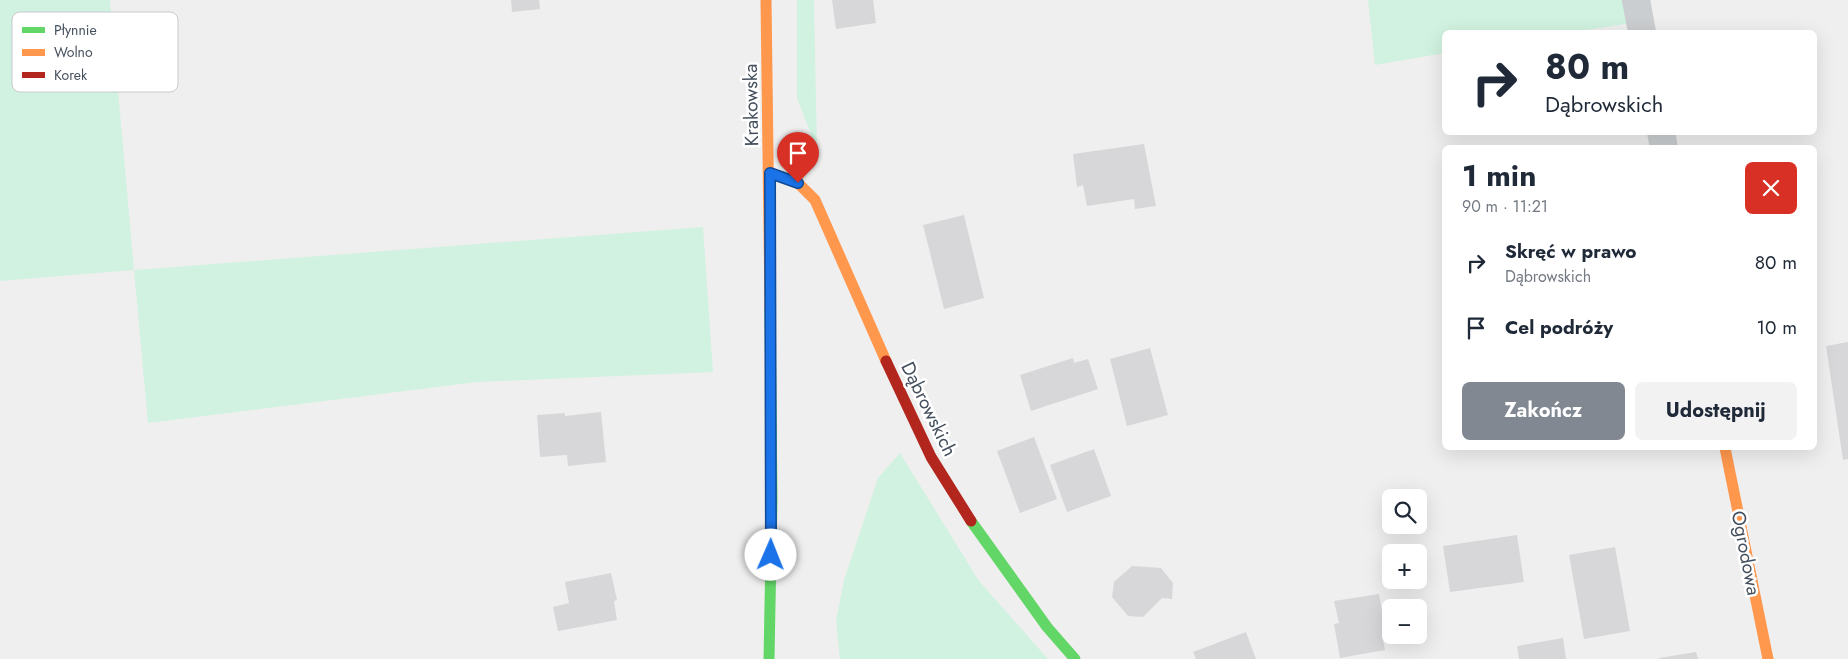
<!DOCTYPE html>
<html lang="pl">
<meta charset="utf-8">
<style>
:root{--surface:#fff;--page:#f2f2f3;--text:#1f2937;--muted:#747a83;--accent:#818891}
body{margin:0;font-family:Jost,sans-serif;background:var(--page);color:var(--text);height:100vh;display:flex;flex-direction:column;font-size:19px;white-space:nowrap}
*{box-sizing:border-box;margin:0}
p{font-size:16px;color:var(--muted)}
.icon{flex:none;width:28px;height:28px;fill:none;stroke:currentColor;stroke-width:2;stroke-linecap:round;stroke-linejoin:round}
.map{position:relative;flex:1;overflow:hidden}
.panel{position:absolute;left:1442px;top:145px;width:375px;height:305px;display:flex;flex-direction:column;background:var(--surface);border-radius:8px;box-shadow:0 5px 20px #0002}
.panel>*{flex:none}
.guide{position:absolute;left:1442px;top:30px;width:375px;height:105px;border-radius:8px;box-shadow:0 5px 20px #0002;background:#fff;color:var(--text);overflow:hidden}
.buttons{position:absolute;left:1382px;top:489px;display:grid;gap:10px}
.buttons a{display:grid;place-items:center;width:45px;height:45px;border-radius:8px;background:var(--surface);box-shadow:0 5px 20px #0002;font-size:25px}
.pin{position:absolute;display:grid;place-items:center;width:42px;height:42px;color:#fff;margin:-51px -21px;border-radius:50% 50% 50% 0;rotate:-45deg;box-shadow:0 0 5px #0007}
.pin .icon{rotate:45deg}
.me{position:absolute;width:55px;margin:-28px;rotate:1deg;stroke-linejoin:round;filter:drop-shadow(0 0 4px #0008)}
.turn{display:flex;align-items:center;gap:18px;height:105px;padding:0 20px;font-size:22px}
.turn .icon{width:65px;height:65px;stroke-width:2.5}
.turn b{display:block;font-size:35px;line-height:42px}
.round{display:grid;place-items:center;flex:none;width:52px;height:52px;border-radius:8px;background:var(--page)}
.summary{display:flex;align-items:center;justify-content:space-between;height:85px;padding:0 20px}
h1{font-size:30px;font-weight:700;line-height:38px}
.action{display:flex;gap:10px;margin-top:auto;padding:10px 20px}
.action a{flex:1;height:58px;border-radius:8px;background:var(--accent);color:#fff;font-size:20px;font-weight:700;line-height:58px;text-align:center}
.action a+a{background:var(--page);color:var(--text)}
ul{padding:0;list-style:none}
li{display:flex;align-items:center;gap:15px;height:65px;padding:0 20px}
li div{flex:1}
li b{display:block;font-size:19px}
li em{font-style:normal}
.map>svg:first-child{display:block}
</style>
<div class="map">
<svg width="1848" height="659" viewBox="0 0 1848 659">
<rect width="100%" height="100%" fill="#f0efef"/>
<!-- green -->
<path fill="#d1f2e0" d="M0 0H110L134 270 703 227 713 372 477 382 148 423 134 270 0 281Z
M797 0H814L817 150 797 98Z
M1368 0H1627L1632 23 1573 32H1445V53L1375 65Z
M900 453 979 581 1048 659H840L836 621 844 580 878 478Z"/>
<!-- building -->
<path fill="#d7d7d9" d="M511 0H539L540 9 512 12Z
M832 0H873L876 23 836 29Z
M1144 144 1156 206 1135 209 1134 199 1087 206 1083 185 1077 187 1073 154Z
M964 215 984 298 944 309 923 225Z
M1848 342V459L1843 460 1826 346Z
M1150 348 1168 415 1127 426 1110 359Z
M1073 358 1074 363 1088 359 1098 389 1031 411 1020 375Z
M601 412 606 462 568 466 567 455 540 457 537 415 565 413V416Z
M1034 437 1057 499 1020 513 997 451Z
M1094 449 1111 496 1067 512 1050 465Z
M1517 535 1524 582 1450 592 1443 546Z
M1615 547 1630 631 1584 639 1569 555Z
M1132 566 1161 568 1173 583 1172 599 1162 598 1143 617 1128 616 1112 597 1114 582Z
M611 573 617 600 614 601 617 620 558 631 553 607 569 603 565 582Z
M1379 594 1383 616 1387 615 1390 632 1382 634 1385 650 1340 658 1334 624 1339 623 1334 601Z
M1246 632 1256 659H1196L1193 652Z
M1563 638 1566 659H1519L1517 646Z
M1696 652 1698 659H1659V658Z"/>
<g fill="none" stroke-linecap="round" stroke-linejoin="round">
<!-- street -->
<path stroke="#cbced0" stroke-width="28" d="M1636 0 1642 32
M1661 132 1664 148"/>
<!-- fast -->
<path stroke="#63d668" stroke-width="11" d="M971 521 1047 627 1075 659
M769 659 772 499 770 309"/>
<!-- slow -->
<path stroke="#ff974d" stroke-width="11" d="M766 0 770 309
M770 173 798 183 815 200 886 361
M1725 448 1768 659"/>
<!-- jam -->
<path stroke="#b3261e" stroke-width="11" d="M886 361 931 457 971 521"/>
</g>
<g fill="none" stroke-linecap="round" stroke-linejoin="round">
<!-- route casing -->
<g stroke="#114b97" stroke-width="12">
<path id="route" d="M771 555 770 173 798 183"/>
</g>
<!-- route -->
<use href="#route" stroke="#1a73e8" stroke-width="9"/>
</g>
<g text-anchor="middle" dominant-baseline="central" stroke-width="5" stroke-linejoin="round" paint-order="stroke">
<!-- street labels -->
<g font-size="19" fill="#45505e" stroke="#fff">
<text transform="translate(751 105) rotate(-91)">Krakowska</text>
<text transform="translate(929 409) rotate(64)">Dąbrowskich</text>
<text transform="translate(1746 553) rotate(79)">Ogrodowa</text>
</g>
</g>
<!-- legend -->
<rect x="12" y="12" width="166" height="80" rx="8" fill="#fff" stroke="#c7cacf" stroke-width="1"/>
<rect x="22" y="27" width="23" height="6" fill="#63d668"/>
<rect x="22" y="49" width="23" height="7" fill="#ff974d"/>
<rect x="22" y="72" width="23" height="6" fill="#b3261e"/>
<g font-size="14" fill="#45505e">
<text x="54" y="35">Płynnie</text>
<text x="54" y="57">Wolno</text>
<text x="54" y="80">Korek</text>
</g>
</svg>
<div class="buttons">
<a><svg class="icon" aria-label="search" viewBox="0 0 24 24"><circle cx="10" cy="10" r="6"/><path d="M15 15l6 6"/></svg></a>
<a>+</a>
<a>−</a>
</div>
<div class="pin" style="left:798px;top:183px;background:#d93025"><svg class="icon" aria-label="arrive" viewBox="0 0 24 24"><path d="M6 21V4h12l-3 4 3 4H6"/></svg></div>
<svg class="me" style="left:771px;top:555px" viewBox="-20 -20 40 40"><circle r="19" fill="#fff"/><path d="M0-13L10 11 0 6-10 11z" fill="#1a73e8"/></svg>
<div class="guide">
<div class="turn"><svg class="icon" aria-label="right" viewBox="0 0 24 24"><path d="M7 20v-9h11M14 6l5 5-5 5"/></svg><div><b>80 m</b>Dąbrowskich</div></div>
</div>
<section class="panel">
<div class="summary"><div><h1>1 min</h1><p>90 m · 11:21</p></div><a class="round" style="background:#d93025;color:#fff"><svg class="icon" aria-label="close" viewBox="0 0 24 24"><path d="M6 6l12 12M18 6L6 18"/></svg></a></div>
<ul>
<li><svg class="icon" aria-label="right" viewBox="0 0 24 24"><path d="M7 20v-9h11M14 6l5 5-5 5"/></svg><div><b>Skręć w prawo</b><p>Dąbrowskich</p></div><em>80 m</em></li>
<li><svg class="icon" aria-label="arrive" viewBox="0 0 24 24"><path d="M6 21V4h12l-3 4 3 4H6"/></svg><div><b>Cel podróży</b></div><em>10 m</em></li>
</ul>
<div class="action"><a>Zakończ</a><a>Udostępnij</a></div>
</section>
</div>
